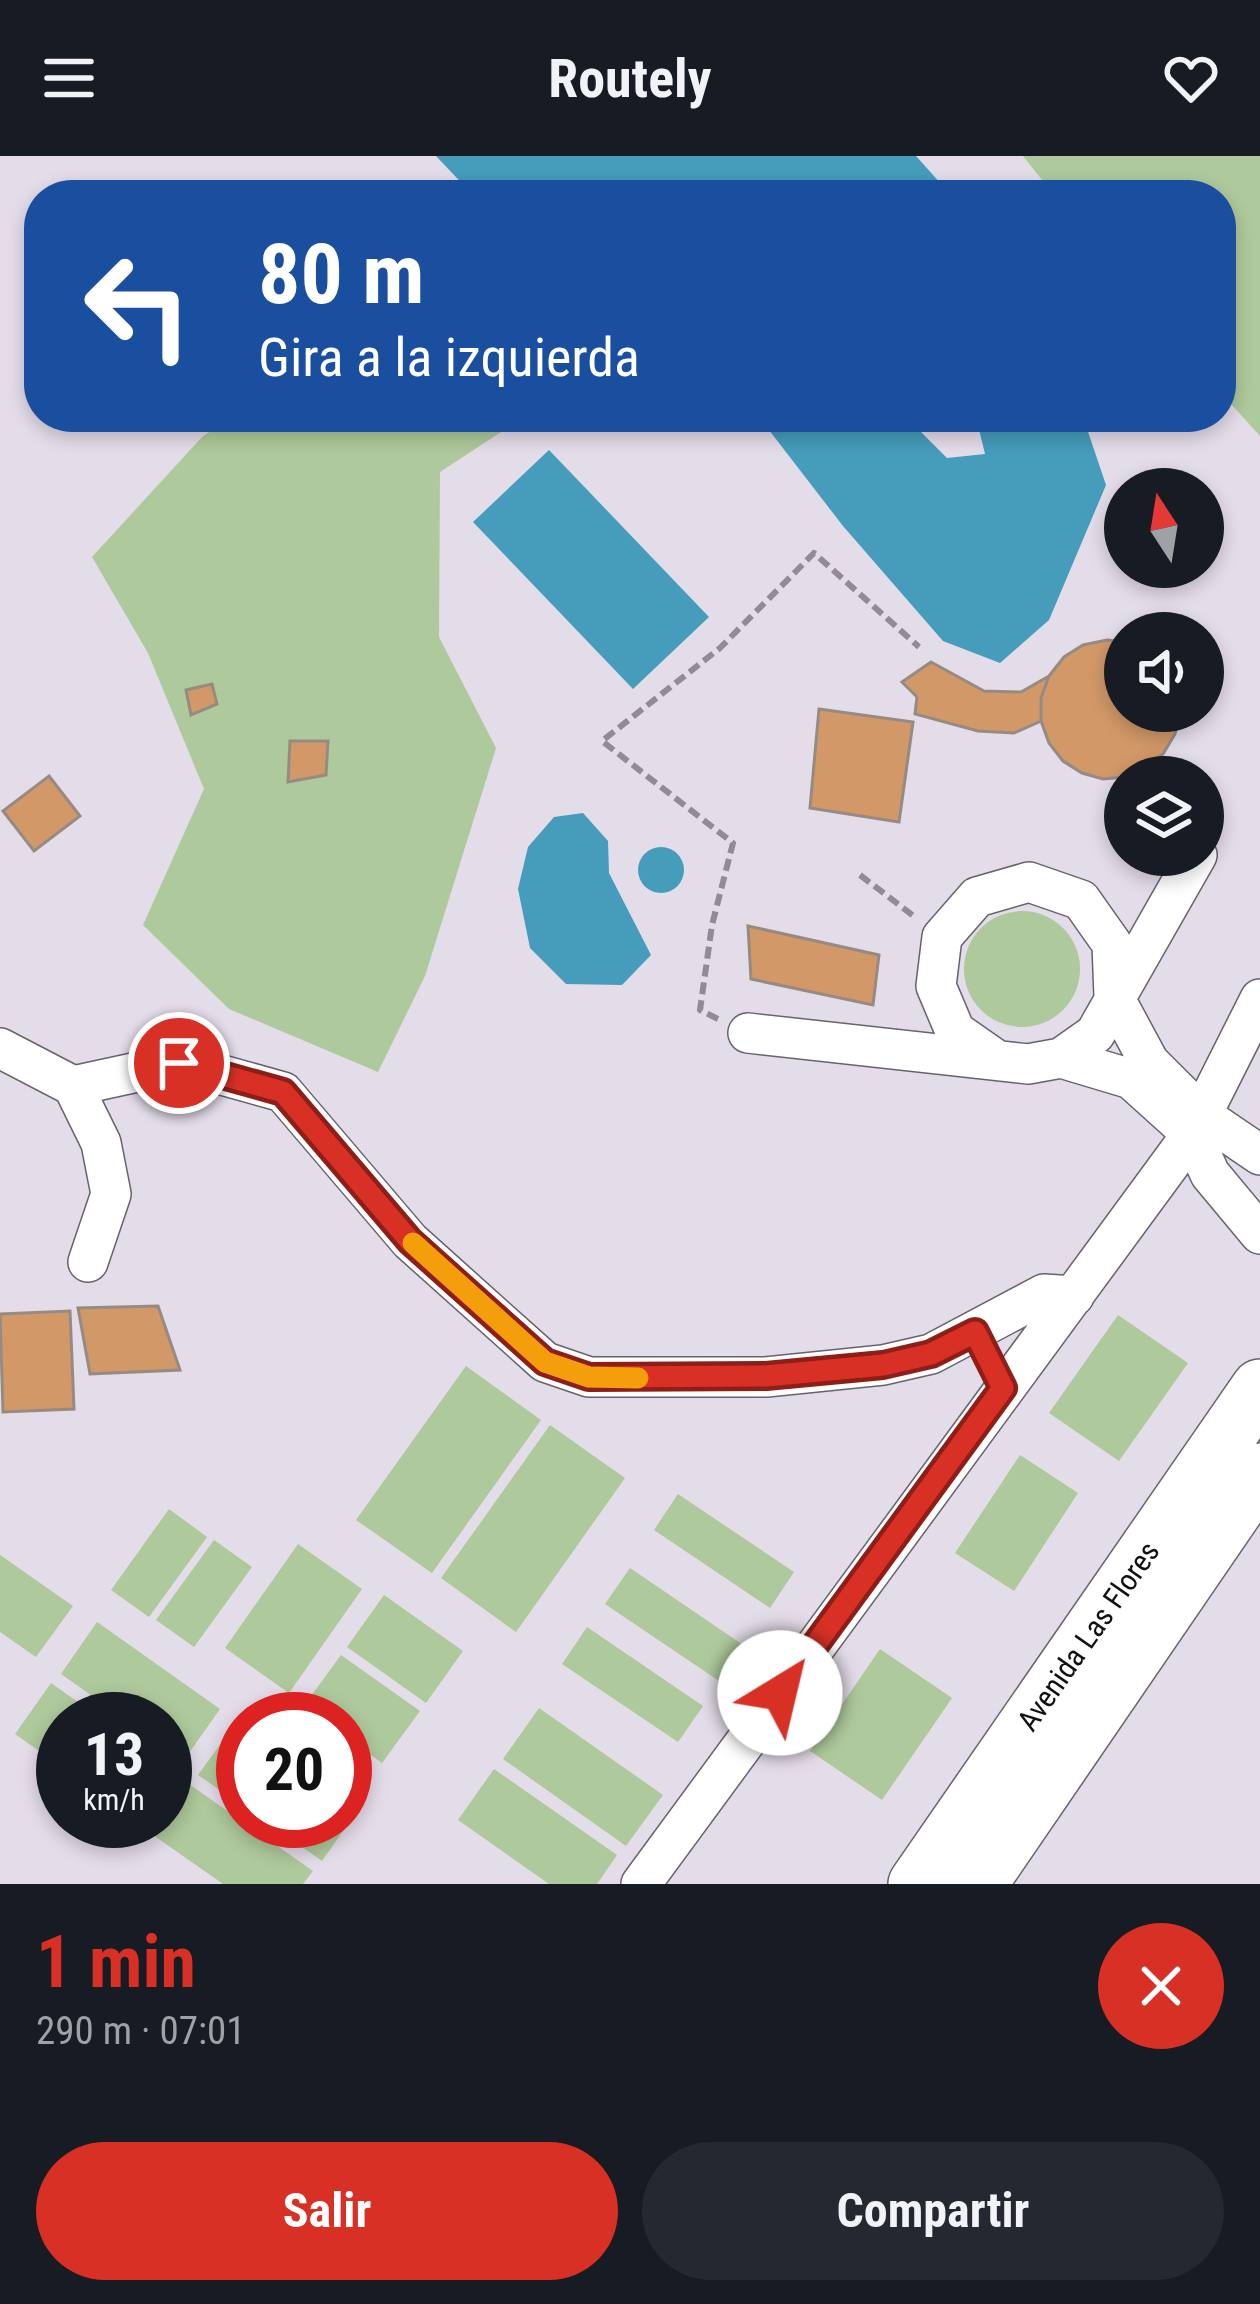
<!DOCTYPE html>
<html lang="es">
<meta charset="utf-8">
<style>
:root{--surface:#171b24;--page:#242831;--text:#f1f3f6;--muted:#9ea1a6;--accent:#d93025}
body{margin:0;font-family:"Roboto Condensed",sans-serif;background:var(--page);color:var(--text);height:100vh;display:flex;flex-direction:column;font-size:45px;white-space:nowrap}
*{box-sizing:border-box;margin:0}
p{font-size:39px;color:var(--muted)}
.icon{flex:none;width:66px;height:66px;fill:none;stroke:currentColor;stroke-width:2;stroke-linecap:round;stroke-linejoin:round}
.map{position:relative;height:1728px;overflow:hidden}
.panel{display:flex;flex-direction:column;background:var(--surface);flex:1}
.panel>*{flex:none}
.banner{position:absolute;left:24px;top:24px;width:1212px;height:252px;border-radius:48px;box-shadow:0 6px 18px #0003;background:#1a4fa0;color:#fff;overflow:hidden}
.needle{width:78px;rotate:348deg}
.tools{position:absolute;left:1104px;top:312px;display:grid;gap:24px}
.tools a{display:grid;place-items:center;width:120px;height:120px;border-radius:50%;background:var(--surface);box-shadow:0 6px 18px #0003;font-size:60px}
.speed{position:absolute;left:36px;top:1536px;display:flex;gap:24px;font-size:60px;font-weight:700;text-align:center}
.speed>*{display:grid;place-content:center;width:156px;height:156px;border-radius:50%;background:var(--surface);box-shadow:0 6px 18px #0003;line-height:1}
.speed small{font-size:30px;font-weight:400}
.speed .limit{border:18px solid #d22;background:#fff;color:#111}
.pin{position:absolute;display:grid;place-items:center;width:102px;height:102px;color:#fff;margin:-51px;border:6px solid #fff;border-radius:50%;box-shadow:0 3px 12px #0007}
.me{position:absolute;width:132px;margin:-66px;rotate:36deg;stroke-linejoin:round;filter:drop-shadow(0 0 9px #0008)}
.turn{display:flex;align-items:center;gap:42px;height:252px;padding:0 36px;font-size:54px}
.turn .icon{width:156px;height:156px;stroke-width:2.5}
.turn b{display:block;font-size:84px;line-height:102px}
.round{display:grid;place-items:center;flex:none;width:126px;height:126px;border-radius:63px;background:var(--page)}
.headline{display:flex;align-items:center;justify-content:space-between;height:204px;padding:0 36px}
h1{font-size:72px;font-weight:700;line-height:90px;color:var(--accent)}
.button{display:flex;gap:24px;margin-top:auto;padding:24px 36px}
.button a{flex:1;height:138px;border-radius:72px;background:var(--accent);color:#fff;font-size:48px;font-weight:700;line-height:138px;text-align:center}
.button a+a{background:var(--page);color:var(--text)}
header{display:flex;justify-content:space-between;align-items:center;height:156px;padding:0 36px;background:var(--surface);font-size:54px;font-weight:700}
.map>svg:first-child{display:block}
</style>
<header><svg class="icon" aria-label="menu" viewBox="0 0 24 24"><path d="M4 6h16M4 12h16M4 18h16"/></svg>Routely<svg class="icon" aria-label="heart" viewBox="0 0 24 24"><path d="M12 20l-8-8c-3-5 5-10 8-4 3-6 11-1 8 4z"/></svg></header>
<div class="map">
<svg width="1260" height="1728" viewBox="0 0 1260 1728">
<rect width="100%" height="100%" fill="#e3dce9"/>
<!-- green -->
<path fill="#aec99b" d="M1023 0H1260V280L1221 237V39H1054Z
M231 261H524L440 316 439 481 496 592 425 820 378 916 229 853 143 769 204 633 148 497 92 401 202 281Z
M964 813a58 58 0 1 1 116 0a58 58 0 1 1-116 0Z
M1118 1159 1188 1207 1119 1305 1049 1257Z
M466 1210 541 1264 432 1417 356 1364Z
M550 1269 625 1322 516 1476 441 1422Z
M1020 1299 1078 1337 1014 1435 955 1397Z
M678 1338 794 1416 770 1452 654 1374Z
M169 1353 207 1381 149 1461 111 1434Z
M214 1384 252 1411 194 1491 156 1464Z
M298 1388 362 1433 289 1537 225 1492Z
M0 1399 73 1450 36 1501 0 1476Z
M630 1412 746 1491 722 1527 605 1448Z
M384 1439 463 1495 426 1547 347 1491Z
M97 1466 220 1553 184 1604 165 1591V1563H125L61 1518Z
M587 1471 703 1550 678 1586 562 1508Z
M880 1493 952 1542 882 1644 810 1595Z
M341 1499 420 1555 382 1607 345 1580V1563H320L303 1551Z
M51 1527 102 1563H63V1612L15 1578Z
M539 1552 663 1639 626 1690 503 1603Z
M235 1568 243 1573V1650L198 1619Z
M494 1613 617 1699 597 1728H549L458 1664Z
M189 1628 313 1715 303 1728H223L153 1679Z
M345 1644 358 1654 322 1705 265 1665H345Z"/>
<!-- water -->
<path fill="#459cbb" d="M436 0H916L951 39H473Z
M759 261H906L947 302 985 298 976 261H1083L1106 329 1049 464 1000 507 943 485 843 370Z
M549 294 709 461 633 533 473 366Z
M583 657 608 685 609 717 651 799 622 829 566 828 530 792 518 733 528 691 554 661Z
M638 714a23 23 0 1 1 46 0a23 23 0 1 1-46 0Z"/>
<!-- building -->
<path fill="#d29868" stroke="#968b83" stroke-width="3" d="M1107 484 1125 486V555L1180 557 1175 578 1163 598 1146 612 1126 621 1103 623 1082 617 1063 605 1049 587 1041 565V542L1049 520 1064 501 1083 489Z
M931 506 984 535 1021 536 1049 520 1041 542V565L1014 577 978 575 915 558 917 541 902 526Z
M212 528 217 548 191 559 186 534Z
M819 553 913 566 899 666 810 652Z
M290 585H328L326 619 288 626Z
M49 620 80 660 34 695 3 655Z
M748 770 879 799 873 849 751 823Z
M158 1150 180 1214 90 1218 78 1152Z
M70 1155 74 1253 3 1256 0 1158Z"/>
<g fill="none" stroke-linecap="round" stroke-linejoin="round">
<!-- minor casing -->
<g stroke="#68626d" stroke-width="42">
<path id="minor" d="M748 877 1028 908 1061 902 1131 923 1192 978 1210 1018 1260 1078
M0 892 73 930 101 987 111 1038 88 1106
M1061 902 1095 878 1197 699
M995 903 955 875 936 830 942 781 977 741 1029 726 1081 744 1112 788 1114 841 1149 906 1203 960 1260 999
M73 930 179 907 283 936 410 1085 545 1206 589 1221H766L883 1209 931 1198 1044 1138 1074 1140
M641 1728 1192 978 1260 843"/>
</g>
<!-- highway casing -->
<g stroke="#68626d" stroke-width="60">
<path id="highway" d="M917 1728 1260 1232
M978 1728 1260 1316"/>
</g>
<!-- path -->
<path stroke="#908b94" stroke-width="6" stroke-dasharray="12 6" stroke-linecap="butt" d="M860 719 915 761
M718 863 700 854 712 769 733 687 602 585 720 492 814 397 919 491"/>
<!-- minor -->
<use href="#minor" stroke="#fff" stroke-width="39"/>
<!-- highway -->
<use href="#highway" stroke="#fff" stroke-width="57"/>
</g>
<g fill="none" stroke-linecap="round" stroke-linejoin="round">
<!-- route casing -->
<g stroke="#8d1f18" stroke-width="30">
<path id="route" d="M179 907 283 936 410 1085 545 1206 589 1221 766 1220 883 1209 931 1198 975 1176 1003 1232 780 1537"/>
</g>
<!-- route -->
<use href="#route" stroke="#d93025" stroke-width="21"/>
<!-- slow -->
<path stroke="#f59e0b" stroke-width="21" d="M413 1087 545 1206 589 1221 638 1222"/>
</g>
<g text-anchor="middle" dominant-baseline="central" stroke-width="9" stroke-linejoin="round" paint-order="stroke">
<!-- street labels -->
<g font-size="30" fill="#131014" stroke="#fff">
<text transform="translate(1088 1480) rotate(-55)">Avenida Las Flores</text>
</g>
</g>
</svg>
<div class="tools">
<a><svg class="needle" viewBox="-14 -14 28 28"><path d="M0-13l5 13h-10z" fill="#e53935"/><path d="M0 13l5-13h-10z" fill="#9ea1a6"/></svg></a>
<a><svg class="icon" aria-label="sound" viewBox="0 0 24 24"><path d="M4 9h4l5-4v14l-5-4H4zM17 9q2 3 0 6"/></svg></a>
<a><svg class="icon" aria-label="layers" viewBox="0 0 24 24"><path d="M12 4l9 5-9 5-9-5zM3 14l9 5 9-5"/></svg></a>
</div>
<div class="speed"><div>13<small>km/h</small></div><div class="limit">20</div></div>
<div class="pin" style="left:179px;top:907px;background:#d93025"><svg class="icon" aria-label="arrive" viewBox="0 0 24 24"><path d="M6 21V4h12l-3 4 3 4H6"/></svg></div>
<svg class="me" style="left:780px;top:1537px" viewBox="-20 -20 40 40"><circle r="19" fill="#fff"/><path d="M0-13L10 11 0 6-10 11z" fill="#d93025"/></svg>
<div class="banner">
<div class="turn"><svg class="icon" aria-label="left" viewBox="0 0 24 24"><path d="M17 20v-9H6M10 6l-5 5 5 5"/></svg><div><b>80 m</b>Gira a la izquierda</div></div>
</div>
</div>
<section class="panel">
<div class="headline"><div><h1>1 min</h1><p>290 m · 07:01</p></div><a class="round" style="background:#d93025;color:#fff"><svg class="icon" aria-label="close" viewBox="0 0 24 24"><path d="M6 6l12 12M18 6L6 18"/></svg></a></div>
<div class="button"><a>Salir</a><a>Compartir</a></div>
</section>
